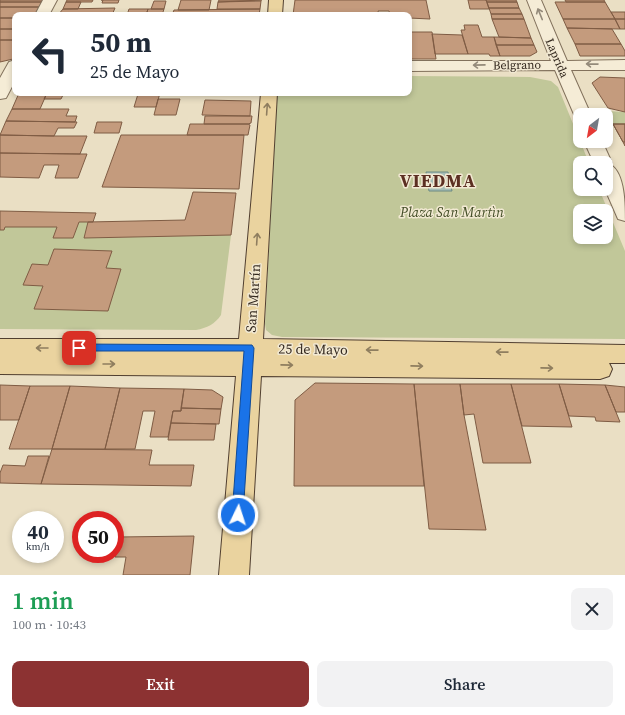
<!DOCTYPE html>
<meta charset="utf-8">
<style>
:root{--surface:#fff;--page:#f2f2f3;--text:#1f2937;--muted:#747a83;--accent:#8c3232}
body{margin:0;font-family:"Source Serif 4",serif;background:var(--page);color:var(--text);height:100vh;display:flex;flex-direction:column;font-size:15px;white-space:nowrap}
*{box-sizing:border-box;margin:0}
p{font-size:13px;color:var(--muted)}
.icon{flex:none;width:22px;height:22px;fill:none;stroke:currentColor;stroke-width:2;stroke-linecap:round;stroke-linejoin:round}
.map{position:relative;height:575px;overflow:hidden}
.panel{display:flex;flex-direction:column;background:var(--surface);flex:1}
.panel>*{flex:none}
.top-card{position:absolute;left:12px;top:12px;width:400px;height:84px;border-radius:8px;box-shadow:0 2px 6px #0003;background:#fff;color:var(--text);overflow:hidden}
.needle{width:26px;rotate:211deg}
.fabs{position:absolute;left:573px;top:108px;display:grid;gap:8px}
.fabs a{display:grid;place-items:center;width:40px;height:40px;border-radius:8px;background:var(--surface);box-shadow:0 2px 6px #0003;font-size:20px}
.speed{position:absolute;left:12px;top:511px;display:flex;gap:8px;font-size:20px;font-weight:700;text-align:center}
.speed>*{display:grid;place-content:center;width:52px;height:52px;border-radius:50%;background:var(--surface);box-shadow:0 2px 6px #0003;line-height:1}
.speed small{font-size:10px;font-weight:400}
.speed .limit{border:6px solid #d22;background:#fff;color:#111}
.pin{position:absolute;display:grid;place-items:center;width:34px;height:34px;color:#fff;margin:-17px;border-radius:8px;box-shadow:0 2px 6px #0006}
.me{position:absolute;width:44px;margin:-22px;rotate:4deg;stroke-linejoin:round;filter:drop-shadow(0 0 3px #0008)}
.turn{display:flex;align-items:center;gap:14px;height:84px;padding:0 12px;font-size:18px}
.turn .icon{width:52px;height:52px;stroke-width:2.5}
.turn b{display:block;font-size:28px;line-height:34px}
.round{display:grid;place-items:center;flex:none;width:42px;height:42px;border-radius:8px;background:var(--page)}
.head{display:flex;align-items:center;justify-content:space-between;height:68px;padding:0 12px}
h1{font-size:24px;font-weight:600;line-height:30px;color:#1e9e55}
.button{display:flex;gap:8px;margin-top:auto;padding:8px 12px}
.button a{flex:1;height:46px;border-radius:8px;background:var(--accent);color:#fff;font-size:16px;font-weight:600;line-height:46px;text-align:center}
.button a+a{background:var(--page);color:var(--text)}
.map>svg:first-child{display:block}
</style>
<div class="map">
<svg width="625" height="575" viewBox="0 0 625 575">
<rect width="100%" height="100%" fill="#eadfc4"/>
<!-- green -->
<path fill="#c1c799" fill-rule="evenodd" d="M409 76 530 77 551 81 558 87 589 163H580V189H599L625 251V339L282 337 272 335 266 330 265 324 277 93H409ZM580 211H606V237H580Z
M607 111 625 112V124H613Z
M79 222H88L84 238 231 235 221 315C215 324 207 328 196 330L0 329V230H4L5 227H57L54 238H73Z"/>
<!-- water -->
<path fill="#a5bdb6" stroke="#6d8a83" d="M426 172H448L452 191H429Z"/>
<!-- building -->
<path fill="#c49b7d" stroke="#7f5c44" d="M0 0H44L43 2H0Z
M67 0H93L92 2H66Z
M101 0H119L118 3H102L103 0Z
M181 0H211L209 10H178Z
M219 0H262L218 2Z
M295 0H426L430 19 409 18V15H390L389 11H378L379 15H293Z
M468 0H486L489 9H470Z
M486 0H516L517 2H487Z
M565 0H604L605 2H566Z
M154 1H166L164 9H151Z
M261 1 260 9H217L218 2Z
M0 2H43L40 7H0Z
M66 2H81L78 9H63Z
M487 2H517L519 8H489Z
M555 2H605L615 19H563Z
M0 7H40L36 15H15V18H0Z
M115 8 112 15H58L63 9Z
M489 8H519L522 14H491Z
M129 9H148L146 15H127Z
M148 9H164L162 15H146Z
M260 9 259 15H172L174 10Z
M611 12H625V19H615Z
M491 14H522L524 19H492Z
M0 18H15V29H0Z
M492 19H524L531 38 499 37Z
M563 19H615L620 29 567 28Z
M615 19H625V29H620Z
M464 25H478L482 37H494L500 56H490L489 54H468L461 30H465Z
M567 28 612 29 621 44H575Z
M0 29H15V40H0Z
M409 32H432L436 59H409Z
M432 34 462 35 468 54H435Z
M494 37 531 38 534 45H496Z
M0 40H15L13 59 0 62Z
M575 44H621L625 51V56H580Z
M496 45H534L537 52 530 56H500Z
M600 77 625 78V112L608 108 592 83Z
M19 93H47L40 109H12Z
M47 93H64L61 99H44Z
M131 93H160L156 107H134L138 94Z
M158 99H180L176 115H154Z
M205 100 251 101 250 116 202 115Z
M12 109H69L66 116H77L75 122 6 121Z
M205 116H252L251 123 248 124H204Z
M6 121 75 122H77L74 128H58L54 136 0 135Z
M97 122H122L119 133H94Z
M190 124H248L250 125 248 135H187Z
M613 124H625V146L623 142Z
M613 124H625V142H623Z
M0 135 54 136H87L80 154 0 153Z
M121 135H244L239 189 102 187Z
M0 153 80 154H87L78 178H55L59 165H44L39 178 0 177Z
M193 192 236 193 231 235 84 238 88 222 185 220Z
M0 211 96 213 93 222H79L73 238H53L57 227H5L4 230H0Z
M54 249 112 251 106 268 121 269 108 311 34 309 43 286 23 285 32 264 48 265Z
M315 383 414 384 424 486H294L295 400Z
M414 384H460L464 415 486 530 429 529Z
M460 384H511L531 463H483L474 414 464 415Z
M511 384H559L572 427 522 426Z
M559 384 605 385 620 422 596 421 595 417 569 416Z
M0 385 30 386 19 420H0Z
M605 385 625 387V412H616Z
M30 386H70L52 449H9Z
M70 386 120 388 105 449H52Z
M120 388 184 389 181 411H173L168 437H150L155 411H143L135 449H105Z
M184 389 212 390 223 397 221 409 181 408Z
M181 408 221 409 219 424 171 423 173 411H181Z
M171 423 216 424 214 440H168Z
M52 449 152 450 149 465H194L191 486 41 484Z
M28 456H49L41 484 0 483V473L3 465 25 466Z
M194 536 190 575H123L126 557H115L118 537Z"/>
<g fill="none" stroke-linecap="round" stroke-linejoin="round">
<!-- minor casing -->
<g stroke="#82715c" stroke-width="2">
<path id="minor" d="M43 0H57L49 15H35Z
M527 0H541L567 61 625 60V70H571L591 115H580V120L576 119 555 70 409 71V61H551Z
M15 60V81L6 98 0 99V78L9 62Z
M584 141H602L612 163 611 165C625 174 625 205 625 221L618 219 605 189H606V163H594Z"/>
</g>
<!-- major casing -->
<g stroke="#513f30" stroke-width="2">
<path id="major" d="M269 0H283L282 15H268Z
M261 93H277L263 339 625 345V363H609L612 369 609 376 600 379 261 376 249 575H219L236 376 0 374V339H239Z"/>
</g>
<!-- minor -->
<use href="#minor" fill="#f5ecd6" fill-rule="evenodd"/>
<!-- major -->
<use href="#major" fill="#ead39f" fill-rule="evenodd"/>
</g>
<!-- one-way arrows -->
<defs><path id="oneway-shaft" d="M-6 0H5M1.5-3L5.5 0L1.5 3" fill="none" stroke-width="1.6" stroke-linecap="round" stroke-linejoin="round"/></defs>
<g stroke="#948a7a">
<use href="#oneway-shaft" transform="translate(540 14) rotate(-112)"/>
<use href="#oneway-shaft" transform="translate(592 64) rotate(-179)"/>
<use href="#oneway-shaft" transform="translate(479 65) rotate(179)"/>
</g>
<g stroke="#8f7e5f">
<use href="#oneway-shaft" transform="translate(267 109) rotate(-86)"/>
<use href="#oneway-shaft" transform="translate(257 239) rotate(-86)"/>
<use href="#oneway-shaft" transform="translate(42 348) rotate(180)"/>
<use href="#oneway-shaft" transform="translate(372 350) rotate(-179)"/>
<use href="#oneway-shaft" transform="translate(502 352) rotate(-179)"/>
<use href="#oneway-shaft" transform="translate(109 364)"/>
<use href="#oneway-shaft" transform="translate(287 365) rotate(1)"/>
<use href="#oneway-shaft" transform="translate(417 366) rotate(1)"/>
<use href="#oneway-shaft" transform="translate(547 368) rotate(1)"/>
</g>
<!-- route -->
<path fill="#1a73e8" stroke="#114b97" d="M79 344 252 345 254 348 243 515 242 519 238 520 233 519 232 515 244 351H79L74 348Z"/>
<g text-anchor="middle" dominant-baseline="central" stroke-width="3" stroke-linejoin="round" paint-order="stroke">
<!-- far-street labels -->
<g font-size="12" fill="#34291f" stroke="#f2e9d3">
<text transform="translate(557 58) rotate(67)">Laprida</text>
<text transform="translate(517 65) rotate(-1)">Belgrano</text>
</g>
<!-- park labels -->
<g font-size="14" font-style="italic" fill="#444e27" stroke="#f2e9d3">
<text x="452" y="212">Plaza San Martìn</text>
</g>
<!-- street labels -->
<g font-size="14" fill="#34291f" stroke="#f2e9d3">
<text transform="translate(253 298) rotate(-86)">San Martín</text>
<text transform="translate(313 349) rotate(1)">25 de Mayo</text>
</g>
<!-- district labels -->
<g font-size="18" font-weight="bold" letter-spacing="1" fill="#5c2f22" stroke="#f2e9d3">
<text x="438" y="180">VIEDMA</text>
</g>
</g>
</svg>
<div class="fabs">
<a><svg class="needle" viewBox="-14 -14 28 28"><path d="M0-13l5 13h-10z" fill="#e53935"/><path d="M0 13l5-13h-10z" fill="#747a83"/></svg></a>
<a><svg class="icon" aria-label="search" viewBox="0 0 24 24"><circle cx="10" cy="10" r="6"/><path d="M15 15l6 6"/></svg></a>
<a><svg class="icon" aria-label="layers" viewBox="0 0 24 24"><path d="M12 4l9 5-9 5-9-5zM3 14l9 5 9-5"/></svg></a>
</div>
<div class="speed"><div>40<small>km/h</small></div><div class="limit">50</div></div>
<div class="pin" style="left:79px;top:348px;background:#d93025"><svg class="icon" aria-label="arrive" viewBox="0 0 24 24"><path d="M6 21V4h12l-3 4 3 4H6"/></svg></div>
<svg class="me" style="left:238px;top:515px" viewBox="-20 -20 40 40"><circle r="17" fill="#1a73e8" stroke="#fff" stroke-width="3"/><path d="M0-11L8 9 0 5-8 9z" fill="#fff"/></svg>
<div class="top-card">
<div class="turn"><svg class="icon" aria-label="left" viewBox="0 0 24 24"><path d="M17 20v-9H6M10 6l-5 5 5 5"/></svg><div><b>50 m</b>25 de Mayo</div></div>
</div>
</div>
<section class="panel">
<div class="head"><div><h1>1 min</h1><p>100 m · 10:43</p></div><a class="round"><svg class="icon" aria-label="close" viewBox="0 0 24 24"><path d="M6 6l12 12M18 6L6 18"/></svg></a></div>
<div class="button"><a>Exit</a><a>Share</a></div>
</section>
